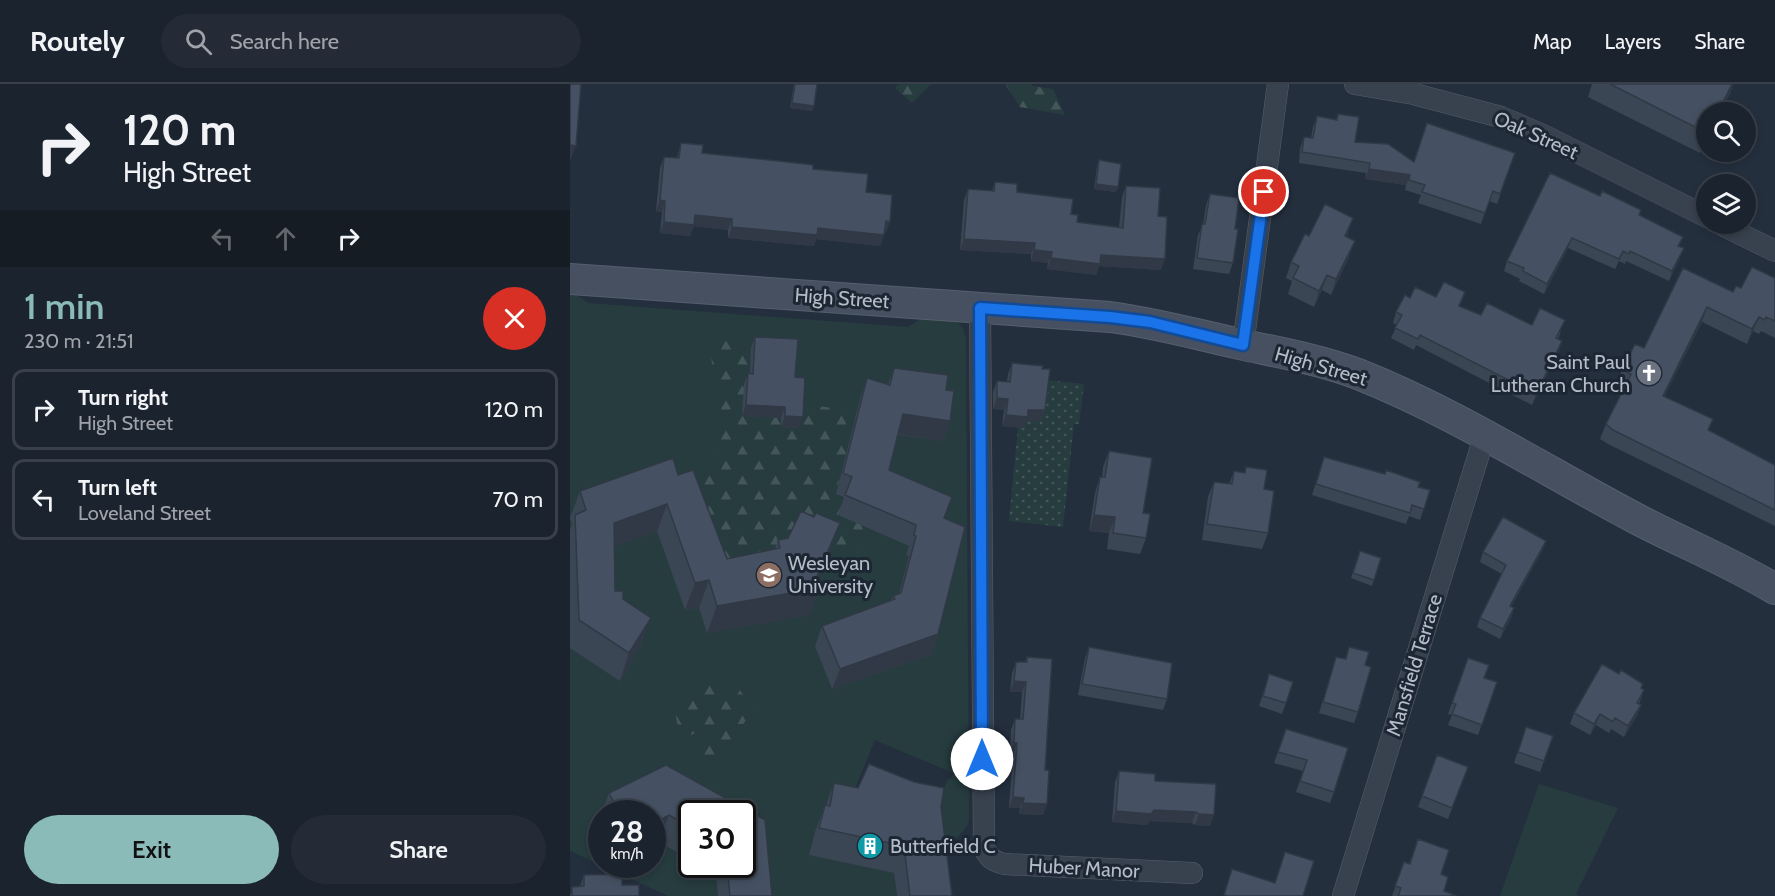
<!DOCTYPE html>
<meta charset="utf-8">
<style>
:root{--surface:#1b232e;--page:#242b36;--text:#f1f3f6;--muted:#a0a4aa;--line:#39404a;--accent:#8bbbb9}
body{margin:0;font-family:Cabin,sans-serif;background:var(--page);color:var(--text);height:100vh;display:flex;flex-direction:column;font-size:22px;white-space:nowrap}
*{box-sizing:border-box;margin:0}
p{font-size:20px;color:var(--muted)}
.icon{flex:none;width:33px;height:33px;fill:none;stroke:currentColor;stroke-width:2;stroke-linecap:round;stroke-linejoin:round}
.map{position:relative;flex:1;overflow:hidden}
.sheet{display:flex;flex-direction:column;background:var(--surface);width:570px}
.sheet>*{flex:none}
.banner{background:#1b232e;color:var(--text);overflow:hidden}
.tools{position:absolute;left:1126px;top:18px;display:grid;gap:12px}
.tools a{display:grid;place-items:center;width:60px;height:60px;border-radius:50%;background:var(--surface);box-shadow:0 3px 9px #0003,0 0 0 2px var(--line);font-size:30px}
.speed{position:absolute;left:18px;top:716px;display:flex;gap:12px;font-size:30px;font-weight:700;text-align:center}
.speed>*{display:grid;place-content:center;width:78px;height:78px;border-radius:50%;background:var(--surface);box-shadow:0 3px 9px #0003,0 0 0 2px var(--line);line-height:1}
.speed small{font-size:15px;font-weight:400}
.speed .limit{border:3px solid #111;border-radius:9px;background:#fff;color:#111}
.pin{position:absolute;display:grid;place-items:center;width:51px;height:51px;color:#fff;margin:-26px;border:3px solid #fff;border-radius:50%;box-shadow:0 2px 6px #0007}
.me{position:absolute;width:66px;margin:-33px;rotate:0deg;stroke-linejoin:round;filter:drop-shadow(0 0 4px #0008)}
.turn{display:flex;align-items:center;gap:21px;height:126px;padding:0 24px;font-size:27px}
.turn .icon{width:78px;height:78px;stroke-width:2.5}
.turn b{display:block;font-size:42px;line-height:51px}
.lanes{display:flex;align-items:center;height:57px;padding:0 24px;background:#0003;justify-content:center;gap:30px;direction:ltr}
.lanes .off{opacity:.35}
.round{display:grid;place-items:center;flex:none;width:63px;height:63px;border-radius:32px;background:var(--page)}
.summary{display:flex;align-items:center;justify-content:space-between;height:102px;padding:0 24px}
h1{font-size:36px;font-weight:600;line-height:45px;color:var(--accent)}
.primary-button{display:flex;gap:12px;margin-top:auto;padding:12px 24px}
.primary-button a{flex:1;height:69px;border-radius:36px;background:var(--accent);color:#111;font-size:24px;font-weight:600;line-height:69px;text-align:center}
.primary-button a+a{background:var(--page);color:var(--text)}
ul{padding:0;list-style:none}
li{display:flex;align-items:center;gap:18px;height:81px;margin:0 12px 9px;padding:0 12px;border:3px solid var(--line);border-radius:12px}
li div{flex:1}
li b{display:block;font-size:22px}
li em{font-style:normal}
header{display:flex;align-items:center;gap:36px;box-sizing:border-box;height:84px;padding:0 30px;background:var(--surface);border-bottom:2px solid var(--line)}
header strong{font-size:28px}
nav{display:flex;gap:33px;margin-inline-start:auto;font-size:21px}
.search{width:420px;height:54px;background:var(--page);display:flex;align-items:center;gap:15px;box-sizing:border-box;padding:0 21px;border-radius:33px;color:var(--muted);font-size:22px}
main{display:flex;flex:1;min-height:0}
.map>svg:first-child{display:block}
</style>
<header>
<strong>Routely</strong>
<div class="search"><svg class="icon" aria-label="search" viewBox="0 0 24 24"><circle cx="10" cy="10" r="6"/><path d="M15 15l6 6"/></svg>Search here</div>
<nav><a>Map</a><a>Layers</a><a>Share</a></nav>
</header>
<main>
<section class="sheet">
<div class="banner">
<div class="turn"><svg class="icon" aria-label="right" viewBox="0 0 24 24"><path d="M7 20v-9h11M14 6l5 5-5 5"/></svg><div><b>120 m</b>High Street</div></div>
<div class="lanes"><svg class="icon off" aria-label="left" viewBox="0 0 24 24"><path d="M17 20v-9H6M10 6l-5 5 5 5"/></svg><svg class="icon off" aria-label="ahead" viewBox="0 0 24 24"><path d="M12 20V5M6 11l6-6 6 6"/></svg><svg class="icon" aria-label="right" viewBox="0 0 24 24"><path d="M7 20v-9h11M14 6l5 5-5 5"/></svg></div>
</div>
<div class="summary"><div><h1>1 min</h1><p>230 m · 21:51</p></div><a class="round" style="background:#d93025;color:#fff"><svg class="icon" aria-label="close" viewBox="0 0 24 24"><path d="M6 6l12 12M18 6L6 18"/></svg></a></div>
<ul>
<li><svg class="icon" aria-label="right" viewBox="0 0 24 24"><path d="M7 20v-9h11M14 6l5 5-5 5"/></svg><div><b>Turn right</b><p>High Street</p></div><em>120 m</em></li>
<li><svg class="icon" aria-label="left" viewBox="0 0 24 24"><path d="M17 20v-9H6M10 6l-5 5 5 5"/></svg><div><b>Turn left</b><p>Loveland Street</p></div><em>70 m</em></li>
</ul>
<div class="primary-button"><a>Exit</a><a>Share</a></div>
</section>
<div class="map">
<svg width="1205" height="812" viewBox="0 0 1205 812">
<defs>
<pattern id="forest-firs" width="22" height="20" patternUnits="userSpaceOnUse" patternTransform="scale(1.5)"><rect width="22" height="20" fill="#263c3f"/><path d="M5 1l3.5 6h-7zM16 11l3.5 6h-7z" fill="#435659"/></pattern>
<pattern id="park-dots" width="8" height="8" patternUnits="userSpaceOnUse" patternTransform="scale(1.5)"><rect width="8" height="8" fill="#263c3f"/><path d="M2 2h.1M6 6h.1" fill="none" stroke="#435659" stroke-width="1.8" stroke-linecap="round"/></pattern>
</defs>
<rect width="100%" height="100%" fill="#242f3e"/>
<!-- grass -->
<path fill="#263c3f" d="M0 207 19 219 338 243 356 231 385 235 393 245 396 254 399 736 397 742 387 754 361 751 368 718 378 695H381L383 689 305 656 285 705 251 749 245 748 240 770 324 789 327 812H189L172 729H32L29 736 31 741 32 780H82L83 761 89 758 121 777 122 780H127L146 791 148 812H98L0 767Z
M969 700 1048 724 1006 810 1009 812H930Z"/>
<!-- forest -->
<path fill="url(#forest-firs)" d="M329 0H361L342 19 325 4Z
M435 0H462V2L483 5 495 31 450 23Z
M154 257 201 260 213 304 211 343 231 319 286 328 266 409 275 414 268 431 299 444 287 468 245 500 208 481 147 502 113 413 142 383 150 340 140 265Z
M141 600 169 605 185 626 173 640H161V652L167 656 162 669 134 674 129 668 135 651 126 648 122 651 108 644 106 633 116 612 124 605Z"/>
<!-- park -->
<path fill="url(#park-dots)" d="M476 296 514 300 509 340H504L493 443 439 437 448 344 454 337H464Z"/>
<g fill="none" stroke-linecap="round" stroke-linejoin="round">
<!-- street casing -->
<g stroke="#565f6c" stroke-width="22">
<path id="street" d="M785 0 844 10 931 33 973 51 1137 133
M1150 140 1205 167
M410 224 414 764C419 774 423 777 434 780L622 789
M673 261 708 0
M773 812 915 350"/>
</g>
<!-- secondary casing -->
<g stroke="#565f6c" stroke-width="32">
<path id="secondary" d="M0 195 540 233C586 239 629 251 674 261 712 269 751 276 788 290 886 329 974 386 1067 435 1113 459 1160 478 1205 505"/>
</g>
<!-- street -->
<use href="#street" stroke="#38414e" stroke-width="21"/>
<!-- secondary -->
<use href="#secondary" stroke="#465061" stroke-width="30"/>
</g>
<!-- wall -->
<path fill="#3b4654" d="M224 0H247L244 22 242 27 220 24Z
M1022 0H1163L1160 10 1150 28H1137V55L1130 69 1018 13Z
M768 30 785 58 844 78 945 69 927 120 919 117 911 140 848 119 851 111 835 106 836 101 795 95 796 89 729 79 730 64 734 53 741 54 743 43 747 32 766 35Z
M111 59 132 69 243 85 296 108 316 149 315 148 310 162 246 155 244 162 158 154V146L124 142 120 152 90 149 92 128 86 127 90 84 94 73 107 74Z
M529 76 548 103 546 108 524 105 527 82Z
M980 89 1113 153 1109 162 1110 174 1099 197 1056 177 1055 180 1049 177 1045 185 998 164 974 210 949 197 950 195 934 187 937 177Z
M425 98 501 130 507 138 549 143 552 113 556 102 588 132 591 186 529 182 526 191 477 185 478 179 461 177V170L390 166 394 116 398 105 422 107Z
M640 110 665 145 663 179 659 190 623 185 628 151 633 140 636 121Z
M739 152 776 153 779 173 761 211 752 206 744 223 718 210 722 197 716 194 721 178Z
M1113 184 1163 208 1171 204 1205 194V254L1191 247 1189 250 1183 247 1177 260 1132 238 1094 313 1139 346 1205 381V442L1038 360 1030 355 1036 340 1054 303 1047 300 1052 286 1074 264Z
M866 213 911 231 991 247 988 255 992 257 988 268 962 321 846 261 844 266 821 254 827 241 823 239 826 228 840 214Z
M185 253 225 293 229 344 211 343V334L172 332 174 300 178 289H180L181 264Z
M442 279 475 326 471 337H457L454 344 432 342 434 326 423 325V308L427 297H437L438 290Z
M324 284 376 306 380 337 373 357 328 351 319 386 375 434 368 550 361 571 262 605 245 562 252 542 321 516 323 512 329 510 339 472 336 471 339 462 268 431 274 413 266 410 290 315 297 294 318 300Z
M539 367 573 429 576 454 570 470 537 465 539 449 519 447 525 409 530 393H532L533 383Z
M754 373 860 406 850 436 839 432 836 440 742 411Z
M676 383 694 405 698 449 692 465 632 456 638 413 644 398 659 400 664 387 674 389Z
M108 391 157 475 205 465 208 456 218 454 244 433 270 439 260 466 248 495 250 504 240 531 137 549 129 524 115 526 87 447 44 463 45 507 53 515 71 561 50 597 0 564V446L2 440 0 434 10 407Z
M976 457 972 467 941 523 944 524 941 534 930 555 907 543 910 534 932 490 910 478 913 468Z
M790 467 811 474 802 502 781 494Z
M519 563 597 615 593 626 508 611 515 574Z
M779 563 795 581 788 628 784 639 749 629 766 573 775 575Z
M457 573 475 686 477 720 473 731 449 730 450 724H439L443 670H440L441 646 445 635H450L452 608H440L442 589 446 578H455Z
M898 574 914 594 927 598 908 651 878 641 882 631 878 630Z
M699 590 716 619 712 630 689 622Z
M1071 605 1074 606 1069 620 1071 621 1067 632 1054 653 1041 645 1039 649 1026 641 1020 651 1000 640 1004 629Z
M956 643 983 652 970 688 944 679Z
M716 645 764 708 760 719 726 708 733 687 704 679Z
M867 671 898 683 878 735 848 723Z
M96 681 202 812H148L146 791 127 780H172L122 729V777L89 758 82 729H32V741L29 736 39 709Z
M549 687 585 697 646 700 640 742 625 741 622 739 580 737 577 741 542 738 545 698Z
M344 698 371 723 382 812H327L324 789 239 771 245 748 255 721H256L264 699 288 704Z
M848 755 871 790 874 807 887 812H822L834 778 839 780Z
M14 791 52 801 69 812H0L2 803 10 802Z"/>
<!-- shaded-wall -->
<path fill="#303945" d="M1162 0H1163L1160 10 1150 28H1148Z
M222 19 244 22 242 27 220 24Z
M1137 50V55L1130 69Z
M0 61 6 62 0 77Z
M799 85 840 91 836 101 795 95Z
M526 100 548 103 546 108 524 105Z
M90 116 95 117 92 128 86 127Z
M125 131 162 135 158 146 124 142 120 152 90 149 94 138Z
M783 134 778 150 769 168 775 152Z
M316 137 320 138 316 149 312 148Z
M162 143 248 144 314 151 310 162 246 155 244 162 158 154Z
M1002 154 998 164 974 210 977 200Z
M394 155 465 159 461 170 390 166Z
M785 157 779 173 761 211 766 195Z
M1114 164 1110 174 1099 197 1102 187Z
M464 166 482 168 478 179 461 177Z
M531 171 595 175 591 186 529 182 526 191 477 185 481 174Z
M757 191 752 206 744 223 749 207Z
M1137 223 1132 238 1087 327 1093 312Z
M1189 233 1183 247 1177 260 1182 245Z
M992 257 988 268 962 321 966 310Z
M427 314 438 315 434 326 423 325Z
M176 321 215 323 211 334 172 332Z
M458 326H475L471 337H457L454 344 432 342 436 331Z
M333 330 380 337 373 357 326 350Z
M215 332 233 333 229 344 211 343Z
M97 420 87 447 34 467 44 439Z
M524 431 545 433 539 449 519 447Z
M270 439 260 466 244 505 250 504 240 531 137 549 147 522 247 492Z
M976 457 972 467 936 532 940 522Z
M139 496 129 524 115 526 125 499Z
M944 524 941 534 930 555 933 545Z
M81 534 71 561 50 597 59 569Z
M368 550 361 571 262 605 270 585Z
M444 597 456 598 452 608H440Z
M1071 621 1067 632 1054 653 1058 642Z
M1030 630 1026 641 1020 651 1024 640Z
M444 659H447L443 670H440Z
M443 713 454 714 450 724H439Z
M453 719 477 720 473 731 449 730Z
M584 726 626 728 622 739 580 737 577 741 542 738 546 727Z
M629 730 644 731 640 742 625 741Z
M99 731 89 758 82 761V740Z"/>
<!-- building -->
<path fill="#455162" stroke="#303945" stroke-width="1.5" d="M0 0H11L6 62 0 61Z
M225 0H247L244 22 222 19Z
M1040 0H1162L1148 28H1137V49Z
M768 30 789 33 785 58 818 60 844 78 857 39 945 69 930 110 923 107 915 129 852 108 855 101 839 96 840 91 799 85 800 79 732 68 734 53 743 54 747 32 767 36Z
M111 59 133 61 132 69 236 80 243 81V85L298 90 296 108 322 111 320 138 316 137 314 151 248 144 247 151 162 143V135L125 131 124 141 94 138 95 117 90 116 94 73 109 74Z
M529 76 551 80 548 103 526 100Z
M980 89 1030 112 1032 107 1071 126 1069 131 1113 153 1108 162 1114 164 1102 187 1060 167 1059 170 1053 167 1049 175 1002 154 977 200 953 187 954 184 937 177Z
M425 98 447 100V108L503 115 501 130 508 131 507 138 553 144 556 102 590 104 588 132 597 133 595 175 531 171 530 180 481 174 482 168 464 166 465 159 394 155 398 105 424 107Z
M640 110 669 114 665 145H668L663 179 627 174 632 140H635Z
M755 120 783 134 775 152 785 157 766 195 757 191 749 207 723 194 729 182 721 178 735 150 739 152Z
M1182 183 1205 194V237L1196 233 1195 236 1189 233 1182 245 1137 223 1093 312 1143 335 1138 346 1205 381V426L1043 346 1036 340 1061 290 1052 286 1065 260 1074 264 1113 184 1163 208 1166 202 1171 204Z
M874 198 895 208 889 222 911 231 917 219 962 241 970 224 995 236 986 254 992 257 966 310 850 251 848 255 825 244 832 231 826 228 835 211 840 214 845 203 866 213Z
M185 253 228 255 225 293 235 294 233 333 215 332V323L176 321 178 289 183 290Z
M442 279 473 282 472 285H480L475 326H458V333L436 331 438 315 427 314V297L440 298Z
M324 284 378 291 376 306 384 307 380 337 333 330 319 386 382 413 374 434 395 443 368 550 270 585 252 542 325 515 323 512 331 509 346 452 344 451 346 441 275 411 282 393 273 389 297 294 320 301Z
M539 367 582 374 573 429 580 430 576 454 543 449 545 433 524 431 530 393H535Z
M754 373 815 390 816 386 850 398 848 403 860 406 854 425 842 421 840 429 746 400Z
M103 374 108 391 123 386 157 475 210 464 208 456 218 454 231 427 244 433 246 429 270 439 247 492 250 504 147 522 139 496 125 499 97 420 44 439 45 507H53V515L81 534 59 569 9 536 5 431 16 426 10 407Z
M676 383 697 386 694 405 704 407 698 449 637 440 644 398 662 400 664 387 675 389Z
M933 433 976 457 940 522 944 524 933 545 910 534 936 481 913 468Z
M790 467 811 474 804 496 783 489Z
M519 563 602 579 597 615 512 600Z
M779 563 799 568 795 581 801 583 788 628 753 618 766 573 776 575Z
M457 573 482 575 475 686H479L477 720 453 719 454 714 443 713 447 659H444L445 635H453L456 598 444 597 446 578H457Z
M898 574 919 581 914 594 927 598 912 641 882 630 886 620 882 619Z
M1032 580 1049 590 1051 586 1073 600 1071 604 1074 606 1067 619 1071 621 1058 642 1045 634 1043 638 1030 630 1024 640 1004 629Z
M699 590 723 598 716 619 693 612Z
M956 643 983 652 974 677 948 668Z
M716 645 778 664 764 708 730 697 737 676 708 668Z
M867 671 898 683 882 724 852 712Z
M299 680 344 698 374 704 371 723 382 812H340L334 762 249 744 255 721 260 722 264 699 288 704Z
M96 681 195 736 202 812H160L157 780H172V729H122V744L99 731 82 740V729H50L39 709Z
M549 687 585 690V697L646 700 644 731 629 730 626 728 584 726 581 730 546 727Z
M848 755 879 766 871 790 878 793 874 807 887 812H828L831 804 825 802 834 778 840 780Z
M715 768 744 777 733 812H658L654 811 662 785 705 799Z
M52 790V801H69V812H2V803L14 802V791Z"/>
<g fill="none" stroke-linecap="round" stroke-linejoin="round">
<!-- route casing -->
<g stroke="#114b97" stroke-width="15">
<path id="route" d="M412 675 410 224 540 233 580 238 673 261 694 108"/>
</g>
<!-- route -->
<use href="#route" stroke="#1a73e8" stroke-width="10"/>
</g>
<!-- icons -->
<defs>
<g id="church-disc" transform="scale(1.35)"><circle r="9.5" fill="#6b7280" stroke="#1d2633"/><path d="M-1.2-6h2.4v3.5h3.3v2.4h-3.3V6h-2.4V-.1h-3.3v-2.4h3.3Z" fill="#fff"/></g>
<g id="university-disc" transform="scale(1.35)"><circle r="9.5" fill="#8d6e63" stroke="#1d2633"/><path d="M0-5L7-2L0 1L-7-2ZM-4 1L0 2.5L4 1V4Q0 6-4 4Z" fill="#fff"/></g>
<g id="building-disc" transform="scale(1.35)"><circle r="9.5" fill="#0f9aa8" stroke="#1d2633"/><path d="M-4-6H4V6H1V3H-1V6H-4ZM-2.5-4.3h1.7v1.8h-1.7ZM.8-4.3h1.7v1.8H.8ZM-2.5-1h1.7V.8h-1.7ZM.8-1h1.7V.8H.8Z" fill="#fff"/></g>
</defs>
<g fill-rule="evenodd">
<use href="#church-disc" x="1079" y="289"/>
<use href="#university-disc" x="199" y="491"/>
<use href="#building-disc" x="300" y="762"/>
</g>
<g text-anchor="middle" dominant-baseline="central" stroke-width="6" stroke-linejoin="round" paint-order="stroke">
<!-- street labels -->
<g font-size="20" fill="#b4bcc9" stroke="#1d2633">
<text transform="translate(966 51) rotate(24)">Oak Street</text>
<text transform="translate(272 214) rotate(4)">High Street</text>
<text transform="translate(751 282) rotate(16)">High Street</text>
<text transform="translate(844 581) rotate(-73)">Mansfield Terrace</text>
<text transform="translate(514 784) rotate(3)">Huber Manor</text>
</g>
<!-- poi labels -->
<g font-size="20" fill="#b4bcc9" stroke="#1d2633" text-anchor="start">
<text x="1060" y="278" text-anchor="end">Saint Paul<tspan x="1060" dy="23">Lutheran Church</tspan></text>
<text x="218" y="479">Wesleyan<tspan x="218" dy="23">University</tspan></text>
<text x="320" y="762">Butterfield C</text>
</g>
</g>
</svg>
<div class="tools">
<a><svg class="icon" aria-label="search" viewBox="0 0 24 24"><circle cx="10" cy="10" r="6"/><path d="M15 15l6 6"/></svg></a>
<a><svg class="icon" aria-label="layers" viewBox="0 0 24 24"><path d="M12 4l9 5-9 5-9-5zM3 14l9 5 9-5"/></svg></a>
</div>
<div class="speed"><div>28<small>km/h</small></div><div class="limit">30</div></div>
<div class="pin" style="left:694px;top:108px;background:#d93025"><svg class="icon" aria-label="arrive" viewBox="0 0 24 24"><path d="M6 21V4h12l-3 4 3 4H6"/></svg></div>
<svg class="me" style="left:412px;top:675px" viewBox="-20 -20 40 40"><circle r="19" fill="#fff"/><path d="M0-13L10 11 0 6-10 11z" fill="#1a73e8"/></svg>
</div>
</main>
